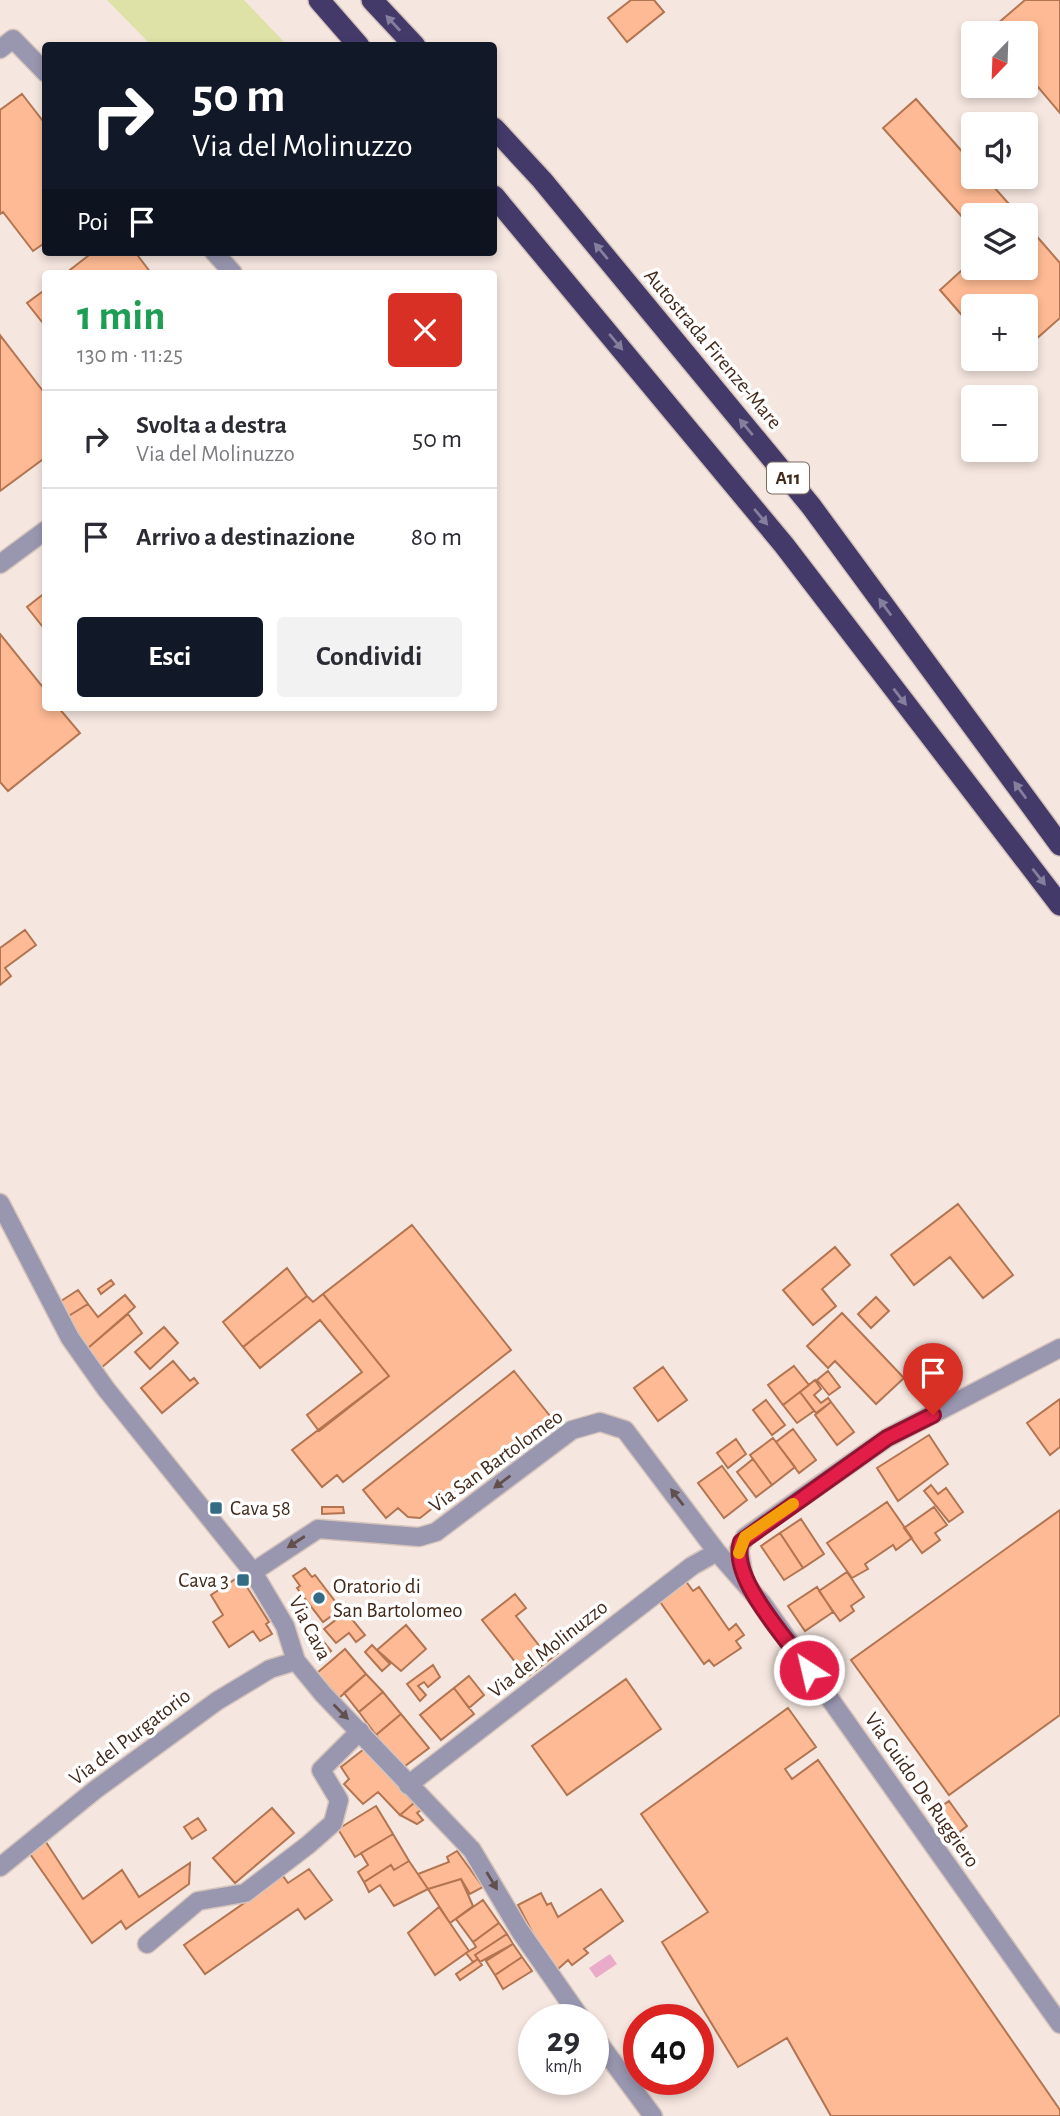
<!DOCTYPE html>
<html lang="it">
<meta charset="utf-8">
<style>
:root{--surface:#fff;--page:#f2f2f3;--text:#2b2b33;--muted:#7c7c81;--line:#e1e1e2;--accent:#111827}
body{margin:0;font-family:"Alegreya Sans",sans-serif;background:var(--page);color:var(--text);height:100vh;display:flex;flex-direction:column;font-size:26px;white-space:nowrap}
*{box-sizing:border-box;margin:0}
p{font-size:23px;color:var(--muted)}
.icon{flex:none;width:38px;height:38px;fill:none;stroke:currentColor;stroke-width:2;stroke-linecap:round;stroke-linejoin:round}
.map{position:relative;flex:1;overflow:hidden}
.panel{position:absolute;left:42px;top:270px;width:455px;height:441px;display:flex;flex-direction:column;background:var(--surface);border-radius:7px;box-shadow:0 4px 10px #0003}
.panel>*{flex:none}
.top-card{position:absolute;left:42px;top:42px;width:455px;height:214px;border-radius:7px;box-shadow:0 4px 10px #0003;background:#111827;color:#fff;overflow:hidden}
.needle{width:46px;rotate:203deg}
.buttons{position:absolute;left:961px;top:21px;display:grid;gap:14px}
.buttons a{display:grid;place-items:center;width:77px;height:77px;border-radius:7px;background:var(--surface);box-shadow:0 4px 10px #0003;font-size:35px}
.speed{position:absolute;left:518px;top:2004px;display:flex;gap:14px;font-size:35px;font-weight:700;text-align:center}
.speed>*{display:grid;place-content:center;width:91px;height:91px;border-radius:50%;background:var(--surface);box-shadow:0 4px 10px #0003;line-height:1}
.speed small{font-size:18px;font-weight:400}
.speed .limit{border:10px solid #d22;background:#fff;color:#111}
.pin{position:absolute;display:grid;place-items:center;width:60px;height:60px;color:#fff;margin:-72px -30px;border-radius:50% 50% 50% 0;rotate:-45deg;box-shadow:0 0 7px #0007}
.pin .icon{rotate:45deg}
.me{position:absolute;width:77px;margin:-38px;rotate:325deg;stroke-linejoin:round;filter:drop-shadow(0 0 5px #0008)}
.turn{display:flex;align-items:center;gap:24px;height:147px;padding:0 35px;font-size:32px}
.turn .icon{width:91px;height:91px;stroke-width:2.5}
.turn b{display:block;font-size:49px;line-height:60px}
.then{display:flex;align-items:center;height:66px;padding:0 35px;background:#0003;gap:14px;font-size:26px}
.round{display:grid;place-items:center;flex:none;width:74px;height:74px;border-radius:7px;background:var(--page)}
.head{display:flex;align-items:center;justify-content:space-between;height:119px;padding:0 35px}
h1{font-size:42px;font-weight:700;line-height:52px;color:#1e9e55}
.primary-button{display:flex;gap:14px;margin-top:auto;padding:14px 35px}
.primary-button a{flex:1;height:80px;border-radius:7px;background:var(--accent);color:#fff;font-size:28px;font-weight:700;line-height:80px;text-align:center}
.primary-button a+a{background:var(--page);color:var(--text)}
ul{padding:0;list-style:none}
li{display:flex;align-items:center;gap:21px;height:98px;padding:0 35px;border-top:2px solid var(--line)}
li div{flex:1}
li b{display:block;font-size:26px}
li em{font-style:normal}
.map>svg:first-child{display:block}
</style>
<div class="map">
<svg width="1060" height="2116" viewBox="0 0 1060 2116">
<rect width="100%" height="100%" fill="#f5e6df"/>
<!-- green -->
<path fill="#dfe2a6" d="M107 0H244L287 45H151Z"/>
<!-- water -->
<path fill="#e9abc7" d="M610 1954 617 1964 596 1978 589 1968Z"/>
<!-- building -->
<path fill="#feba94" stroke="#b37551" stroke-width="2" d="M631 0H654L664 12 627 42 608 18Z
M1025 0H1060V113L1026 73V33L989 31Z
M22 94 46 125V242L33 251 3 212 0 214V110Z
M916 99 973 164V177H985L1017 213 1015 215H973V229L883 128Z
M1026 224 1060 263V318L1026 348V306H973V328L940 290 973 260V268H1026Z
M93 252H135L151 273H66Z
M46 289V327L27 303Z
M0 335 46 395V457L0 491Z
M46 592V631L27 607Z
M0 634 46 691V707H58L80 733 8 791 0 782Z
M25 930 36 945 5 968 11 976 0 985V948Z
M958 1204 1013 1275 983 1298 950 1257 914 1285 891 1255Z
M412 1225 511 1350 343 1482 337 1475 322 1487 292 1450 389 1376 323 1294Z
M835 1247 850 1265 822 1289 836 1306 813 1325 783 1290Z
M287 1268 307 1296 243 1347 223 1322Z
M111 1280 114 1284 101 1294 98 1289Z
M78 1290 88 1304 67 1317 58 1303Z
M323 1294 389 1376 319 1431 307 1415 362 1372 320 1320 260 1368 243 1347 307 1296 313 1302Z
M125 1295 135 1307 88 1348 67 1317 88 1304 98 1317Z
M876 1297 889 1311 871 1328 858 1314Z
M842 1313 904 1378 876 1404 835 1361 828 1368 807 1346Z
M128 1314 142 1333 101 1368 88 1348Z
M164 1327 178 1343 150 1369 135 1352Z
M173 1361 190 1381 194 1378 198 1383 162 1413 141 1388Z
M794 1366 809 1385 783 1405 768 1385Z
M663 1367 687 1400 658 1421 634 1388Z
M514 1371 550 1416 420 1518 408 1517 398 1508 386 1518 363 1490Z
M828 1371 840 1387 829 1395 817 1380Z
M815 1380 821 1389 814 1395 821 1403 828 1398 831 1402 816 1413 800 1392Z
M800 1392 814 1411 797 1423 783 1405Z
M1060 1399V1447L1050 1455 1027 1423Z
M766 1400 785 1425 772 1435 753 1410Z
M831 1402 854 1432 837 1445 815 1415Z
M793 1429 816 1460 799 1473 776 1442Z
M929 1435 948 1464 898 1501 877 1468Z
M773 1438 795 1467 772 1485 750 1455Z
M736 1439 746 1454 728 1468 717 1453Z
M753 1459 772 1485 756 1497 737 1472Z
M722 1466 747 1500 724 1518 698 1483Z
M931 1485 938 1494 946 1488 963 1512 949 1522 924 1491Z
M887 1502 912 1538 896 1550 893 1545 865 1564 868 1569 852 1578 827 1543Z
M322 1507H343L344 1513 322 1514Z
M934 1507 947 1525 935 1533 940 1540 922 1553 904 1528Z
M1060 1510V1715L949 1795 851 1660Z
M801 1519 824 1554 803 1568 780 1533Z
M780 1533 803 1568 784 1580 761 1546Z
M305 1568 312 1577 315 1575 341 1609 323 1622 297 1588 300 1586 293 1576Z
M847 1572 864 1597 851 1606 854 1611 840 1621 819 1591Z
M240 1576 269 1622 266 1624 272 1634 260 1641 253 1631 229 1647 213 1622 223 1615 211 1595Z
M685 1580 693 1591 699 1587 729 1630 736 1624 744 1635 736 1641 741 1648 714 1666 709 1660 704 1664 658 1599Z
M817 1587 833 1612 805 1631 788 1606Z
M515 1594 526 1608 516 1616 541 1648 550 1642 558 1653 527 1677 482 1620Z
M346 1612 365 1635 356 1642 349 1633 336 1643 324 1629Z
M406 1625 426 1649 401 1671 377 1650Z
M324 1642 331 1651 321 1660 314 1650Z
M372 1645 390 1664 382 1671 365 1652Z
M345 1649 366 1674 339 1698 317 1673Z
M433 1665 440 1677 428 1687 424 1682 418 1686 426 1695 420 1701 407 1684Z
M366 1674 383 1692 359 1712 344 1693Z
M469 1676 484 1695 469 1708 454 1688Z
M626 1679 661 1729 567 1795 532 1746Z
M454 1688 474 1714 441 1740 420 1715Z
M383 1692 401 1714 376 1735 359 1712Z
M788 1708 816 1747 785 1769 792 1779 818 1760 1060 2110V2116H831L787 2038 738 2067 662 1942 708 1912 641 1814Z
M401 1714 429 1748 401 1769 376 1735Z
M364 1749 414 1803 400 1815 378 1792 363 1804 344 1784 349 1779 341 1767Z
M949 1801 967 1826 953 1837 935 1811Z
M414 1803 421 1810 417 1813 423 1820 417 1824 400 1815Z
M376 1806 393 1834 355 1857 338 1829Z
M272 1808 294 1833 235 1883 213 1858Z
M198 1818 206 1830 192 1839 184 1827Z
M393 1834 409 1861 394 1870 391 1865 364 1882 358 1872 368 1865 361 1853Z
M44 1839 83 1899 122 1870 139 1897 190 1863 189 1884 126 1929 121 1921 92 1943 28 1851Z
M457 1851 483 1887 470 1894 461 1879 428 1889 418 1874 449 1862 447 1857Z
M409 1861 428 1889 394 1906 380 1885 369 1892 364 1882 391 1865 394 1870Z
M309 1869 332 1900 305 1919 298 1909 205 1974 184 1945 283 1876 288 1883Z
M461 1879 473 1906 450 1923 428 1889Z
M601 1889 623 1921 584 1949 588 1953 572 1965 568 1960 557 1970 539 1945 518 1905 541 1893 547 1905 551 1903 558 1917Z
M483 1900 499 1923 473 1942 456 1919Z
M439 1907 469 1951 435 1975 408 1933Z
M499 1923 507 1934 475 1955 478 1959 473 1962 466 1953 476 1947 473 1942Z
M507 1934 513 1944 480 1962 475 1955Z
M513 1944 522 1957 495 1975 486 1961Z
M522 1957 532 1971 503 1989 495 1975Z
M478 1959 482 1965 460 1980 456 1974Z"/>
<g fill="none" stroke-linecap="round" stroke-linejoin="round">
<!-- minor casing -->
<g stroke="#d5c4bc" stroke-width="21">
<path id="minor" d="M0 49 13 39 46 73
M214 252 233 273
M0 564 46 530
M0 1203 70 1338 106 1389 253 1572 285 1626 296 1661 323 1694 472 1850 520 1931 582 2020
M253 1572 318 1529 419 1537 436 1532 572 1430 600 1422 625 1430 717 1552 762 1603 1060 2024
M744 1579 739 1549 745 1537 887 1438 1060 1348
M408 1785 692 1566 717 1552
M0 1867 95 1790 217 1701 270 1669 296 1661
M147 1944 198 1901 245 1893 308 1845 333 1823 339 1800 321 1770 360 1731
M593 2035 653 2116"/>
</g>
<!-- highway casing -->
<g stroke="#d5c4bc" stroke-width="24">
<path id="highway" d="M319 0 359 46
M372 0 415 46
M494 128 542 180 811 506 1060 845
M494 196 784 545 1060 905"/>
</g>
<!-- minor -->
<use href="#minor" stroke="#9997b0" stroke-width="18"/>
<!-- highway -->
<use href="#highway" stroke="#433a6a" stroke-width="21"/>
</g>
<!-- one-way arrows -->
<defs><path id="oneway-solid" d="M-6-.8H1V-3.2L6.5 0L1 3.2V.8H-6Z" transform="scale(1.75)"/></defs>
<g fill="#857f9e">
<use href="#oneway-solid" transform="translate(393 23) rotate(-133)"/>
<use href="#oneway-solid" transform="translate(601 251) rotate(-130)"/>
<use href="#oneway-solid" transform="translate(616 342) rotate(50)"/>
<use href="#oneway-solid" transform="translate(746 427) rotate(-130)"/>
<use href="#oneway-solid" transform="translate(761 517) rotate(50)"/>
<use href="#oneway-solid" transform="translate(885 607) rotate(-126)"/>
<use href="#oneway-solid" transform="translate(900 697) rotate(52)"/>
<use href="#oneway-solid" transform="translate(1020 790) rotate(-126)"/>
<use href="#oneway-solid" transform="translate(1039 877) rotate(52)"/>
</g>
<g fill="#61504e">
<use href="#oneway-solid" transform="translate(502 1482) rotate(143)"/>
<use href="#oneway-solid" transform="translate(677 1497) rotate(-128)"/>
<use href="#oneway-solid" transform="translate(296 1542) rotate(147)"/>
<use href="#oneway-solid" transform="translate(341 1712) rotate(45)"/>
<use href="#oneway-solid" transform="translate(492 1881) rotate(59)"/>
</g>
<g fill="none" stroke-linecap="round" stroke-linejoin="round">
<!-- route casing -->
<g stroke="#92132f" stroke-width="18">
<path id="route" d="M809 1670C788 1640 729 1578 741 1542L887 1438 933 1415"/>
</g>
<!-- route -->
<use href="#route" stroke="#e11d48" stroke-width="12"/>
<!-- slow -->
<path stroke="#f59e0b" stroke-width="12" d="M739 1553 745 1537 793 1504"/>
</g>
<!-- markers -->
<g fill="#346c86" stroke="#fff" stroke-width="2.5">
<rect x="209" y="1501" width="14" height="14" rx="3.5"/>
<rect x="236" y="1573" width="14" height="14" rx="3.5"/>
<circle cx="319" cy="1598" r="7"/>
</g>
<g text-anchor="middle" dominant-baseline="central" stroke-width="7" stroke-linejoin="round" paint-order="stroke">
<!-- shield labels -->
<rect fill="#fff" stroke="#7b695f" stroke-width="2" x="767" y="462.5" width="42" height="31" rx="5"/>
<g font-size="19" font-weight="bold" fill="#43291a">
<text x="788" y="478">A11</text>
</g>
<!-- street labels -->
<g font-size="21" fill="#43291a" stroke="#fff">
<text transform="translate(713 349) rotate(50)">Autostrada Firenze-Mare</text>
<text transform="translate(496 1461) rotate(-36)">Via San Bartolomeo</text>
<text transform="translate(310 1628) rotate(63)">Via Cava</text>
<text transform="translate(548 1649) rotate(-38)">Via del Molinuzzo</text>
<text transform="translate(130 1737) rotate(-37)">Via del Purgatorio</text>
<text transform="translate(922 1790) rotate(55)">Via Guido De Ruggiero</text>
</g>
<!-- poi labels -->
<g font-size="21" fill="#43291a" stroke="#fff" text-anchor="start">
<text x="230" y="1508">Cava 58</text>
<text x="229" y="1580" text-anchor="end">Cava 3</text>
<text x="333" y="1586">Oratorio di<tspan x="333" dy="24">San Bartolomeo</tspan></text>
</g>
</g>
</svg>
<div class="buttons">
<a><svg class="needle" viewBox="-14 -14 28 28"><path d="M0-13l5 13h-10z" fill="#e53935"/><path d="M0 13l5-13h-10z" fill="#7c7c81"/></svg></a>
<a><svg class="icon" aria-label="sound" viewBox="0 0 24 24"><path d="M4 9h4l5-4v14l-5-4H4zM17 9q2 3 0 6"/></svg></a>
<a><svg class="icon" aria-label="layers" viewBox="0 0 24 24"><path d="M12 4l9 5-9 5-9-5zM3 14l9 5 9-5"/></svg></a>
<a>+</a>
<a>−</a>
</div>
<div class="speed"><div>29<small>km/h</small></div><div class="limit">40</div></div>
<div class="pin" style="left:933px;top:1415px;background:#d93025"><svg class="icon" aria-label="arrive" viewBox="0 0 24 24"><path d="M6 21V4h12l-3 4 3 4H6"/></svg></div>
<svg class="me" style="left:809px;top:1670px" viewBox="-20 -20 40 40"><circle r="17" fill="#e11d48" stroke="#fff" stroke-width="3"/><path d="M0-11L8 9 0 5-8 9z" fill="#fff"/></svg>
<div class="top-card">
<div class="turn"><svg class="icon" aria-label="right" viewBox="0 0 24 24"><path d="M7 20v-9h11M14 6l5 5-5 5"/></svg><div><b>50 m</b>Via del Molinuzzo</div></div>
<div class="then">Poi<svg class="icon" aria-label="arrive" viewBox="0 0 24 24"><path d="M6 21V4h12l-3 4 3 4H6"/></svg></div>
</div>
<section class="panel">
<div class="head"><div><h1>1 min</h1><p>130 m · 11:25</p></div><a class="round" style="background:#d93025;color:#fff"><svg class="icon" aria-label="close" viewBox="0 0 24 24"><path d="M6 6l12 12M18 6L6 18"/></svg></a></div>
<ul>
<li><svg class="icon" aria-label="right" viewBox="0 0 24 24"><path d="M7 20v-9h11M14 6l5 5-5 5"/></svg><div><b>Svolta a destra</b><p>Via del Molinuzzo</p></div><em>50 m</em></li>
<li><svg class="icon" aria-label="arrive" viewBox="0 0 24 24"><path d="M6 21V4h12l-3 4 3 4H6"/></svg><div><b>Arrivo a destinazione</b></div><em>80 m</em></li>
</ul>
<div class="primary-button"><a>Esci</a><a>Condividi</a></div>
</section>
</div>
